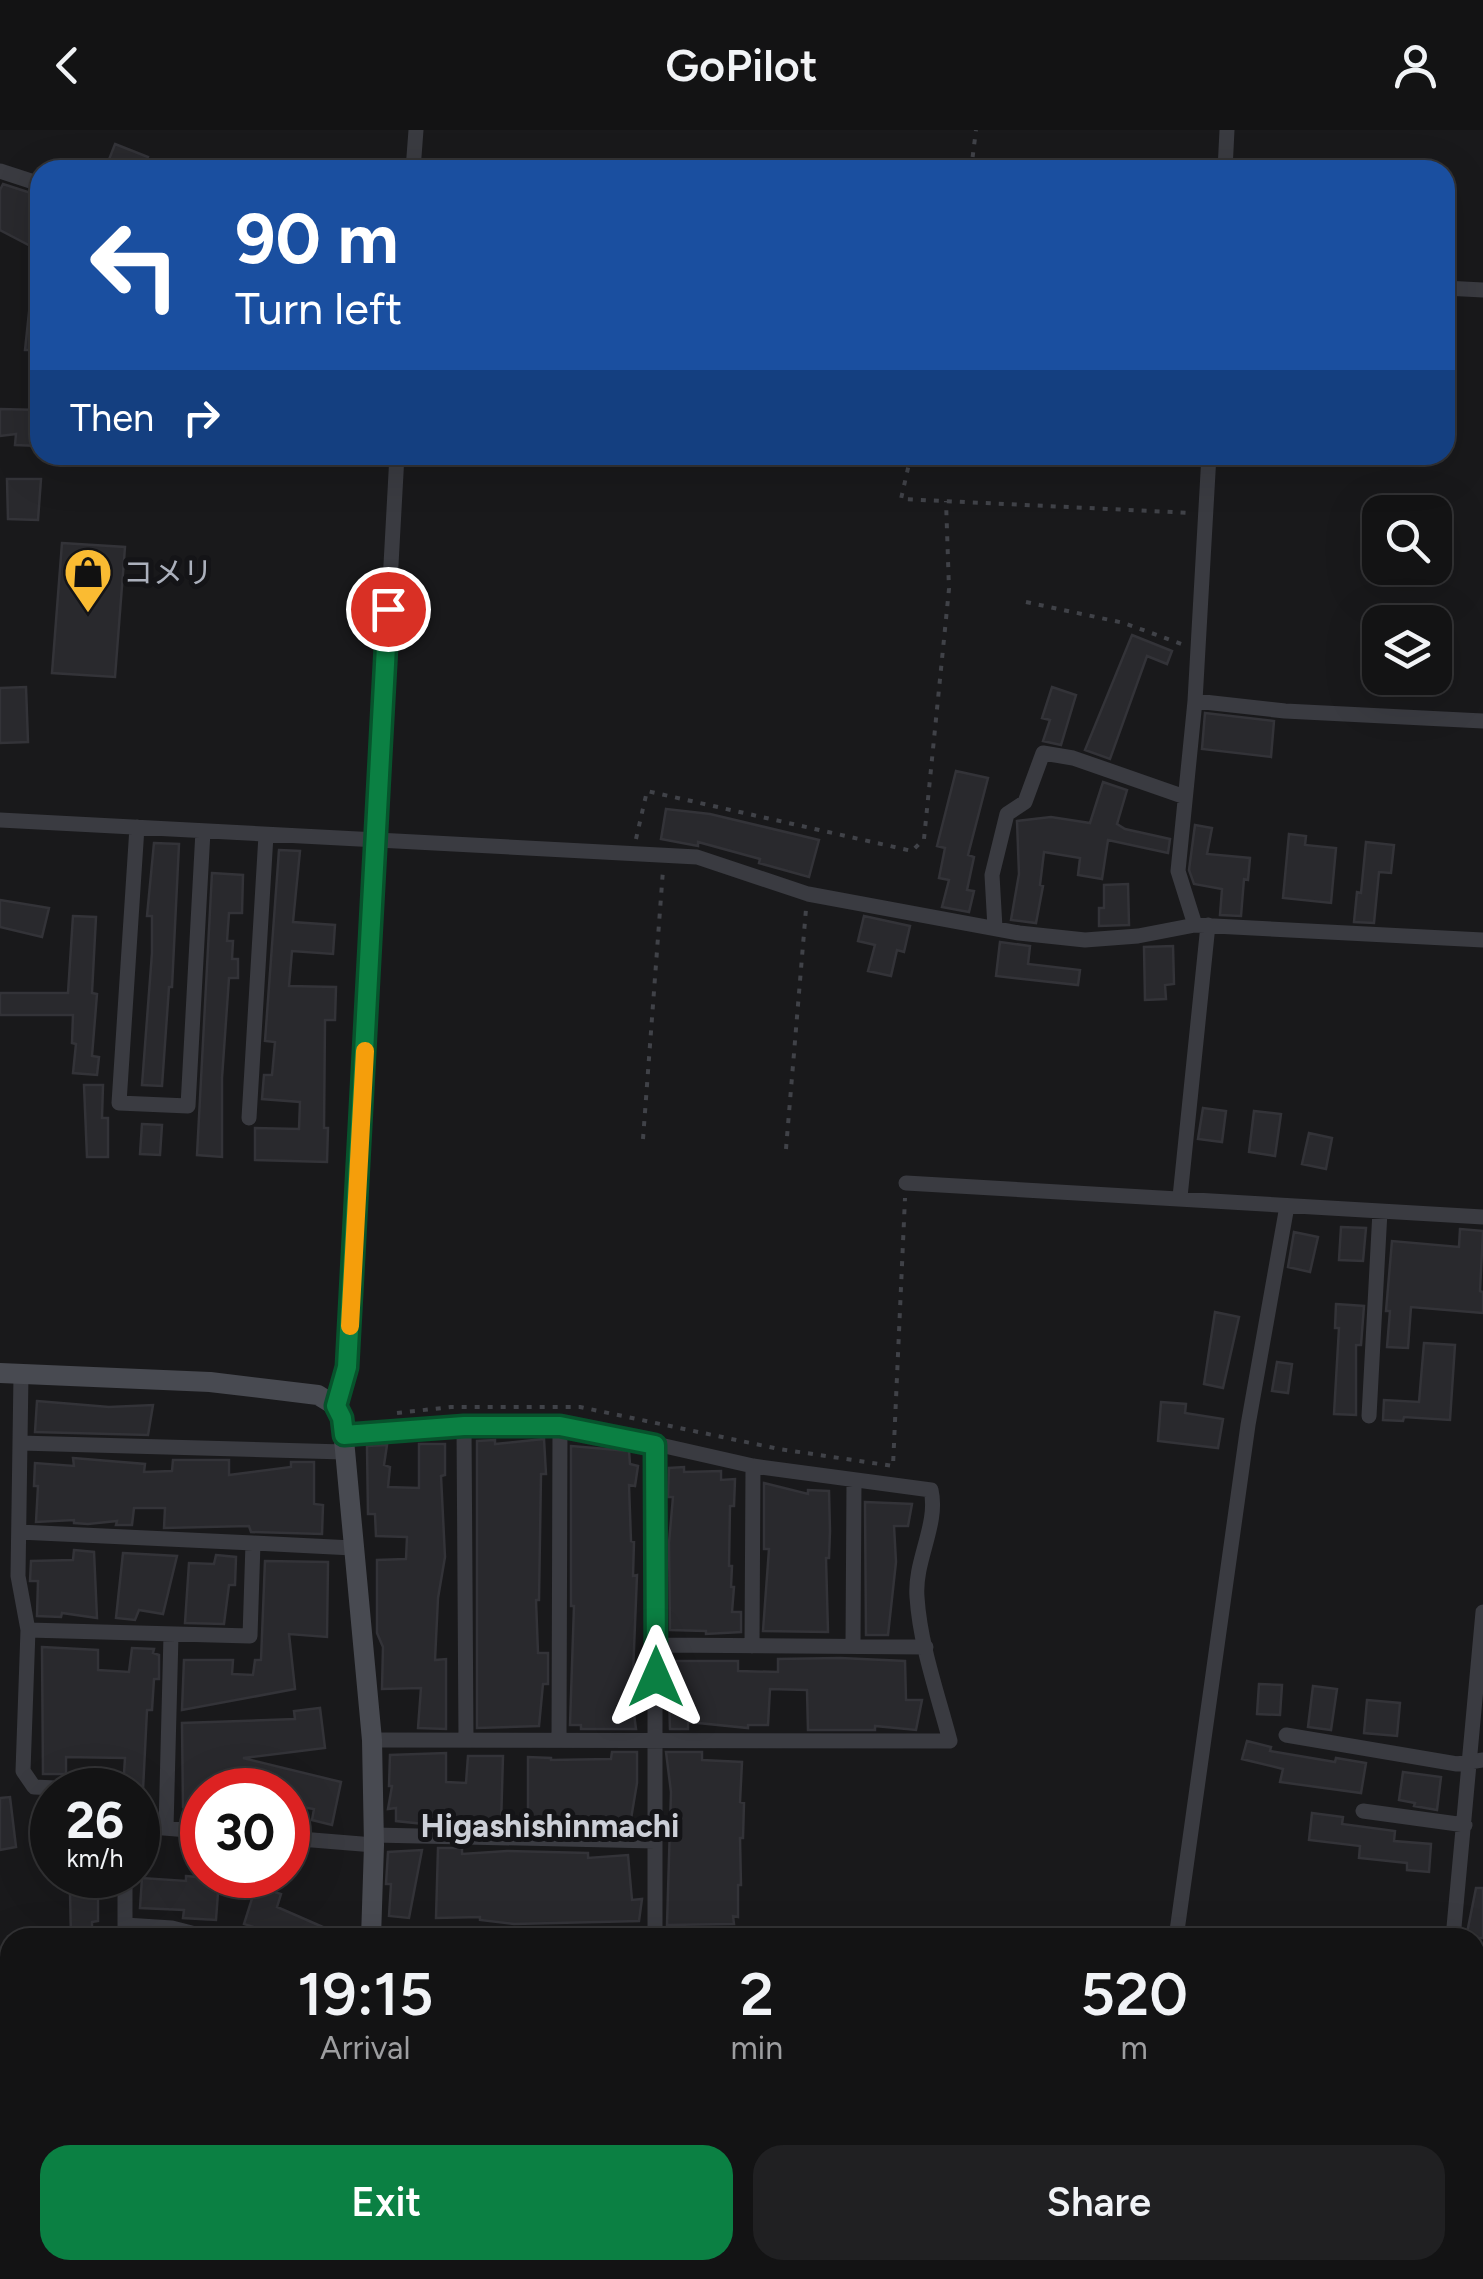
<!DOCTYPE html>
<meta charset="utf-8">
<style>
:root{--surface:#131314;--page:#202022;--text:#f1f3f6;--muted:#9d9ea0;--line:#323234;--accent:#0b8043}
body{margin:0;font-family:Figtree,"Noto Sans JP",sans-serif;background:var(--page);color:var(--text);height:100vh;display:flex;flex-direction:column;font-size:38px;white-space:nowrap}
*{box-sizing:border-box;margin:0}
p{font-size:32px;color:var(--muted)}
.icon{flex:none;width:55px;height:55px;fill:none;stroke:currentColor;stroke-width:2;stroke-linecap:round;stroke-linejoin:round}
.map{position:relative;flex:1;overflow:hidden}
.drawer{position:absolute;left:0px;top:1798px;width:1485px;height:352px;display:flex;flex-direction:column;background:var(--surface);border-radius:30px 30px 0 0;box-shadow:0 10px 40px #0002,0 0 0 2px var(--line)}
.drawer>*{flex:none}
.hud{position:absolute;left:30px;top:30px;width:1425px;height:305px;border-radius:30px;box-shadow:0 10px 40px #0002,0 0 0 2px var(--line);background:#1a4fa0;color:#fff;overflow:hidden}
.controls{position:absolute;left:1362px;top:365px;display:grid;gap:20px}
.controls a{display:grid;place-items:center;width:90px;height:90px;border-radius:20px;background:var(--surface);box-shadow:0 10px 40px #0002,0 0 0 2px var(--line);font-size:50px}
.speed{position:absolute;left:30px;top:1638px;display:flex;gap:20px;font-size:50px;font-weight:700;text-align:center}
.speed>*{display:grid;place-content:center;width:130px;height:130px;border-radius:50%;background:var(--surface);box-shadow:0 10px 40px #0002,0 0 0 2px var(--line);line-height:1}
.speed small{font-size:25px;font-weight:400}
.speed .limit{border:15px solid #d22;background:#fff;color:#111}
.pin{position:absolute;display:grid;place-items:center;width:85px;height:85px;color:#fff;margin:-42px;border:5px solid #fff;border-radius:50%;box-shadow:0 2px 10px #0007}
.me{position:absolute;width:110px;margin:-55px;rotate:0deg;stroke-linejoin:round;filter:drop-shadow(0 0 8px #0008)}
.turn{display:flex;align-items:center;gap:35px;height:210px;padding:0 40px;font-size:45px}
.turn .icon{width:130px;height:130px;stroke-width:2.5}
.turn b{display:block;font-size:70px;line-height:85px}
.then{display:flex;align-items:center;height:95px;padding:0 40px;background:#0003;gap:20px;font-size:38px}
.eta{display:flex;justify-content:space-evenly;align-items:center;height:170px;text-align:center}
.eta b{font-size:60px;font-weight:600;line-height:70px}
.button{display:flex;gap:20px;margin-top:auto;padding:20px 40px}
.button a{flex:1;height:115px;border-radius:30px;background:var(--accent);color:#fff;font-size:40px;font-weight:600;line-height:115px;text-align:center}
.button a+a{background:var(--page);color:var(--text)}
header{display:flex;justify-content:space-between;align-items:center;height:130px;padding:0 40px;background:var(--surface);font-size:45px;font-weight:600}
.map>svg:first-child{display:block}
</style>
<header><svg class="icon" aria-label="back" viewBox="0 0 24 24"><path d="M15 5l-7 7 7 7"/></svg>GoPilot<svg class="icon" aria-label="person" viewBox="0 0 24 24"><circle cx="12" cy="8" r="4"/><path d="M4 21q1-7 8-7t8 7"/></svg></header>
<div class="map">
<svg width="1483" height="2149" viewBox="0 0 1483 2149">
<rect width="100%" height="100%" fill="#19191b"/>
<!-- building -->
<path fill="#29292d" stroke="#333338" stroke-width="2.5" d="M115 14 148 27 143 40H105Z
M3 54 40 66V121L0 100V60Z
M30 173 40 174V220H25Z
M0 279 40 280V316L15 315 16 304 0 306Z
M7 349H41L38 390 8 389Z
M62 413 125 417 115 547 52 543Z
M1132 505 1172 521 1167 534 1147 526 1110 629 1085 620Z
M26 557 28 612 0 613V558Z
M1052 557 1076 565 1061 615 1043 611 1050 590 1042 588Z
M1205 583 1274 591 1271 627 1202 619Z
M956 641 988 648 968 725 974 727 967 760 974 761 969 782 942 777 949 750 939 748 945 718 937 716Z
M1103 652 1127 660 1117 694 1125 699 1170 709 1168 723 1108 710 1102 749 1078 745 1080 728 1044 722 1040 755 1043 756 1036 793 1011 790 1019 744 1017 691 1051 687 1090 693Z
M666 679 710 684 819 710 809 747 759 733 760 729 698 712V716L661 709Z
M1195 695 1212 698 1207 724 1250 728 1248 750 1244 749 1241 786 1220 785 1222 759 1194 754 1189 740Z
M1289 704 1306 706 1305 715 1336 718 1331 773 1283 768Z
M1366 712 1394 715 1391 743 1379 742 1374 793 1354 792 1357 762 1361 763Z
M154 713 179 714 172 857H169L162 956 142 955 152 823V786H147Z
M279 720 300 721 293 792 335 795 333 824 292 821 289 856 336 857 335 890H325L324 998H328L327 1032 255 1030V998L299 999 300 972 262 969 264 945H272L275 912 265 911Z
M212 743 243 745 242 783H229L227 811H233L232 829H238V848H229L222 948V1027L197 1025Z
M1128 754 1129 795 1099 796V778H1104V755Z
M0 770 49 778 42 807 0 797Z
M73 786 96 787 92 863 97 864 92 926 99 927 97 945 73 943 76 914 72 913 73 885H0V863H68Z
M864 786 910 796 904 822 897 820 891 846 868 841 875 815 858 811Z
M1000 812 1030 816 1028 834 1080 840 1078 855 996 846Z
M1173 816 1174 854 1165 855 1166 869 1145 870 1144 817Z
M84 955H103L102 988H108V1027H87Z
M1203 978 1226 981 1222 1012 1198 1009Z
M1254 981 1281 984 1275 1026 1249 1022Z
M142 994 162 995 160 1025 140 1024Z
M1309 1003 1332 1008 1326 1039 1302 1034Z
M1341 1097 1366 1098 1363 1131 1339 1130Z
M1460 1099 1483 1101 1480 1161 1483 1162V1183L1411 1177 1408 1218 1387 1217 1390 1181H1386L1392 1111 1459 1117Z
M1294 1102 1318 1107 1310 1142 1288 1137Z
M1336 1174 1364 1176 1361 1215H1356V1285L1334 1284 1339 1198H1335Z
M1215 1182 1239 1187 1223 1258 1204 1254Z
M1424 1213 1455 1215 1450 1290 1404 1287 1403 1291 1383 1290 1384 1270 1419 1272Z
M1277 1232 1292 1234 1288 1263 1272 1261Z
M37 1271 109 1277 153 1275 148 1305 35 1302Z
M1161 1272 1186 1274 1185 1283 1223 1289 1218 1318 1158 1311Z
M544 1309 546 1344H541L539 1470H536L538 1523H548V1554H543L539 1596 477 1598V1311L495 1310V1314Z
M419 1314H445V1345L441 1346 445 1427 438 1468 435 1530 446 1529V1599L418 1598 421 1558 382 1559 383 1517 377 1503V1430L406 1429 407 1407 376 1406 375 1384H368L367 1316 387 1315 384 1335 390 1337 388 1357 419 1358Z
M571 1316 629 1321 630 1334 638 1336 635 1356 629 1355 631 1411 634 1412 633 1446 637 1445 632 1569 636 1599H581V1595H570L574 1476H571Z
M73 1328 145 1334 144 1342 172 1341 173 1330H229V1345L291 1337V1332H314V1374L323 1375 322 1404 251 1402 249 1396 164 1398 165 1378H134L132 1395H116L117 1391 88 1394 74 1393V1390L36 1392 38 1356H34L35 1333 74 1336Z
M684 1337V1342L721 1341V1350L735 1349 734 1376H730L729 1436H732L731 1457H734L732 1482H741V1502L706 1504V1501L670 1500 669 1413 673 1367H668L669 1338Z
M764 1353 808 1364V1360L829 1361 830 1401 829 1428H826L828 1502 763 1501 769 1419H764Z
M865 1372 912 1374 908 1396H894L896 1432 888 1505H866Z
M74 1420 94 1422 97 1488 62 1483 61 1487 37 1486 38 1451H30L31 1431 73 1430Z
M123 1423 177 1426 163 1484 139 1480 135 1490 116 1488Z
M216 1425 236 1427 235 1455H229L224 1494 185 1493 189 1433 214 1434Z
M265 1431 328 1432 327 1507 289 1504 295 1559 182 1580 184 1530H233L232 1544 253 1545 255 1530H261Z
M42 1517 98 1520V1540L129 1542 132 1518 154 1519 153 1523 159 1525V1549H154L152 1580H147L143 1660H123L125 1628 66 1627V1644H43Z
M840 1528 905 1531 906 1570H922L916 1600 875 1596V1600H808L807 1560 770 1559 768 1595H748V1598L688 1592V1599H670L668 1531H738V1541L778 1542V1529Z
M1259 1554 1282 1555 1280 1585 1257 1584Z
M1313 1556 1337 1559 1331 1600 1308 1597Z
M1367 1570 1400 1573 1397 1606 1364 1603Z
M320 1578 325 1618 243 1628 341 1652 332 1695 312 1690 314 1679 288 1675V1660H202V1676L183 1677 182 1593 295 1589 294 1581Z
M1247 1611 1271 1617 1270 1621 1335 1632 1336 1628 1366 1633 1361 1663 1280 1652 1283 1639 1242 1629Z
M612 1622H637V1653L630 1695H609L610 1689 528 1694V1627L551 1628V1630L611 1629Z
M666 1622H702V1630L742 1632 740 1672 744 1673 743 1708H740L741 1755H738V1787L733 1786 734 1794 667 1795 671 1662Z
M446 1623V1652L466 1653 468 1626H503L501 1694 434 1695 396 1691V1678L388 1679 392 1656H389L390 1625Z
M1403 1642 1441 1647 1437 1680 1414 1676 1415 1673 1399 1670Z
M10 1667 16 1717 0 1720V1668Z
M1312 1683 1343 1687 1342 1694 1395 1701 1394 1711 1431 1714 1429 1742 1407 1740V1733L1359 1728 1360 1716 1309 1710Z
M438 1718H462V1724L507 1721 588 1723V1728L628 1725 632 1770 642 1769 639 1791 514 1794 480 1790V1787L436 1788Z
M422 1720 409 1788 389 1786 391 1754H386L388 1722Z
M186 1746 219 1749 216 1790 183 1788 184 1780 140 1778 142 1748 186 1751Z
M256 1756 281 1764 277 1777 348 1808H289L244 1794Z
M1476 1758H1483V1808H1466Z
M98 1761V1791L92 1792V1808H71L70 1762Z"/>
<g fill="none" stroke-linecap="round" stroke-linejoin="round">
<!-- path -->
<path stroke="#404248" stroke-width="4" stroke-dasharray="5 8" stroke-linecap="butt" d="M971 40 976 0
M911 325 901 369 1191 383
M1026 472 1124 493 1184 515
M636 709 647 661 912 721 924 709 949 459 946 371
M643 1009 663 740
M786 1019 806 779
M397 1283 451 1277H580L779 1319 893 1336 905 1068"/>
<!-- street -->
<path stroke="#3a3b41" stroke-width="15" d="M413 40 416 0
M1225 40 1227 0
M0 41 40 54
M1445 158 1483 160
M1195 571 1285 581 1483 591
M0 690 697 727 808 764 1019 803 1085 810 1138 806 1195 795 1483 810
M137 697 119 973 188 976 203 701
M1195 795 1178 741 1195 571 1209 325
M995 798 992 745 1007 684 1025 672 1043 623 1073 628 1185 667
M249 988 266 705
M906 1053 1483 1087
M1180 1067 1208 795
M21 1244 18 1446 28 1500 23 1641 34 1657 101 1660
M336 1276 343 1260 347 1237 397 325
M1369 1286 1380 1081
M464 1296 466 1610
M344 1305 464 1296H560L594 1300 753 1336 931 1360C939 1394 914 1431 917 1467 920 1515 938 1565 950 1611L372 1610
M20 1313 344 1322
M19 1402 253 1413
M28 1500 250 1506 253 1413 353 1418
M655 1515 926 1517
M752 1516 753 1336
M853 1516 854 1351
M1286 1605 1457 1634 1483 1630
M559 1610 560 1296
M1363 1681 1465 1695
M138 1696 202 1701
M166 1698 171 1505
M374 1705 655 1711
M288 1708 374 1715
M125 1795 172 1798 211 1808
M125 1808V1752
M383 1808 952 1804 951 1808
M655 1808V1315
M1176 1808 1248 1295 1287 1076
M1453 1808 1483 1482
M1475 1853 1483 1854
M0 1963 10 1962
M566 2140 575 2149
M96 2149 97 2140
M219 2149V2140
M650 2149 651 2140
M761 2149V2140
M870 2149 885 2140 949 2149
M1129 2149 1130 2140
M1383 2149 1384 2140"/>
<!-- secondary -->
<path stroke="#484a51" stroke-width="20" d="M0 1243 210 1252 318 1265 336 1276 342 1288 372 1610 374 1715 371 1808
M351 2149 352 2140"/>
</g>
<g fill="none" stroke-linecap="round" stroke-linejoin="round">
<!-- route casing -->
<g stroke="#07532c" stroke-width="25">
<path id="route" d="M388 479 347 1237 336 1276 342 1288 344 1305 464 1296H560L655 1315 656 1547"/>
</g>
<!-- route -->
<use href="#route" stroke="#0b8043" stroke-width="18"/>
<!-- slow -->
<path stroke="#f59e0b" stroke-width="18" d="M350 1196 365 921"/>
</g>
<!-- icons -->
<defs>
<g id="shop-pin" transform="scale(2.5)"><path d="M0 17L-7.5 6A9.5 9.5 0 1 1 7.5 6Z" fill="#fabb32" stroke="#141417"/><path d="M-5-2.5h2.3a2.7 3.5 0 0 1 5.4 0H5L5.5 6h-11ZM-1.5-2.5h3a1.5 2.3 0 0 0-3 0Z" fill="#111"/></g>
</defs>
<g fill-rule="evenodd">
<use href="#shop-pin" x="88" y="442"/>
</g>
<g text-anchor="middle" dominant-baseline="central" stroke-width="10" stroke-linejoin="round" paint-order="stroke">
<!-- poi labels -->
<g font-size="30" fill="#abb0bc" stroke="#141417" text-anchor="start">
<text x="123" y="442">コメリ</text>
</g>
<!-- neighbourhood labels -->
<g font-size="32" font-weight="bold" fill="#cccfd7" stroke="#141417">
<text x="550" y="1696">Higashishinmachi</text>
</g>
</g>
</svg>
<div class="controls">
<a><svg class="icon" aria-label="search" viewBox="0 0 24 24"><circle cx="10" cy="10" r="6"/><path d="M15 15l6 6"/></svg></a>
<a><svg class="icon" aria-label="layers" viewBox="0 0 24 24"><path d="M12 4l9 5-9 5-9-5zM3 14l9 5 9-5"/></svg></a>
</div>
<div class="speed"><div>26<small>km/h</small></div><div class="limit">30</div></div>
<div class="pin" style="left:388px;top:479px;background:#d93025"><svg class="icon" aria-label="arrive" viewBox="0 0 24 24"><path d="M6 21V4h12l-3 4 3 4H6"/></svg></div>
<svg class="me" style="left:656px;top:1547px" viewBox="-20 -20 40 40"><path d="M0-17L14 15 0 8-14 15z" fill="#0b8043" stroke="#fff" stroke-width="4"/></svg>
<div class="hud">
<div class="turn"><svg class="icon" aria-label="left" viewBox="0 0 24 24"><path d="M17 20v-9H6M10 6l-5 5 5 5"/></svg><div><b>90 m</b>Turn left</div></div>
<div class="then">Then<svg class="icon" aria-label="right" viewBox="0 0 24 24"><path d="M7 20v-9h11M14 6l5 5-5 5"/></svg></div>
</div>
<section class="drawer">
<div class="eta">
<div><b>19:15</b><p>Arrival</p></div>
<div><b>2</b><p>min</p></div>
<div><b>520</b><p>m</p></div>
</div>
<div class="button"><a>Exit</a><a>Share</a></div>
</section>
</div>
